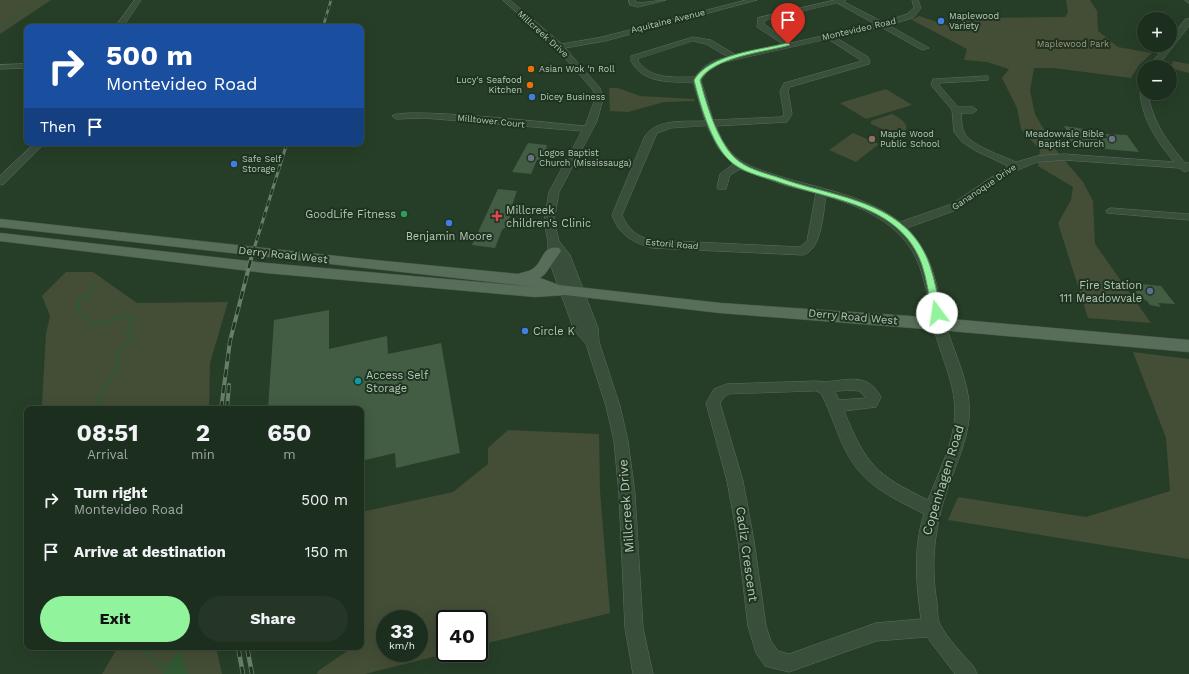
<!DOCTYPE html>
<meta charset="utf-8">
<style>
:root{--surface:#1c2e1e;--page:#253627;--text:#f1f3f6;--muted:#a0a8a4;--line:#3a4a3c;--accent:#91f39c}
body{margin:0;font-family:"Work Sans",sans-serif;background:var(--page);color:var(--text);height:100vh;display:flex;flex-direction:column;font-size:15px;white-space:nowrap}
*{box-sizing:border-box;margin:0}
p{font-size:13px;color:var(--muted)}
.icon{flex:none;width:22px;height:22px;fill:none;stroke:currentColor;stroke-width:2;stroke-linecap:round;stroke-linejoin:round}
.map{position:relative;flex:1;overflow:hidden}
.panel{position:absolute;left:24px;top:406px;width:340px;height:244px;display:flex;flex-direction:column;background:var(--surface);border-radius:8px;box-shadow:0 4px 16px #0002,0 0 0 1px var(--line)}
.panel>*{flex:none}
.top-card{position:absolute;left:24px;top:24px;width:340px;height:122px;border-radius:8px;box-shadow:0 4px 16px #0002,0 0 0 1px var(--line);background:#1a4fa0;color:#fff;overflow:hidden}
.controls{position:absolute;left:1137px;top:12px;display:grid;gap:8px}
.controls a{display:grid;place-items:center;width:40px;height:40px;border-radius:50%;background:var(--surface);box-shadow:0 4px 16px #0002,0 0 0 1px var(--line);font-size:20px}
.speed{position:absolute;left:376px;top:610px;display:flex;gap:8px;font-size:20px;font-weight:700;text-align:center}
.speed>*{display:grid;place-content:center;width:52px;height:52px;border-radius:50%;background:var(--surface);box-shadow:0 4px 16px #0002,0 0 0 1px var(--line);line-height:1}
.speed small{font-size:10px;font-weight:400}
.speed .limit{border:2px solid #111;border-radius:6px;background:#fff;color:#111}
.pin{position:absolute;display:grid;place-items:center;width:34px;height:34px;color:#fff;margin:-41px -17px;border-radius:50% 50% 50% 0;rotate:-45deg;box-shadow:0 0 4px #0007}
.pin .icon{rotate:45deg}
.me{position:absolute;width:44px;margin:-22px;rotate:346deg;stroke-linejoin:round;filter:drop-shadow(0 0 3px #0008)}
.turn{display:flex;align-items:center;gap:14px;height:84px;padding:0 16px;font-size:18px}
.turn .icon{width:52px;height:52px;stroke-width:2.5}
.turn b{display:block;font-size:28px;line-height:34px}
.then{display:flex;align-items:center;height:38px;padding:0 16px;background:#0003;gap:8px;font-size:15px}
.eta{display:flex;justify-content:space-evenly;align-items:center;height:68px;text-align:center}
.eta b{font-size:24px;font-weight:700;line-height:28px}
.cta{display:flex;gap:8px;margin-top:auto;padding:8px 16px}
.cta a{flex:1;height:46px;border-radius:24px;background:var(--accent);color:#111;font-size:16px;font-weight:700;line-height:46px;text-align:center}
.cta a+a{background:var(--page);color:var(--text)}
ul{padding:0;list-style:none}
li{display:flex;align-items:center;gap:12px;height:52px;padding:0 16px}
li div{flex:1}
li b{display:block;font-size:15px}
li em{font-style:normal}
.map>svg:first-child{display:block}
</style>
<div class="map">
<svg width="1189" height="674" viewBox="0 0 1189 674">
<rect width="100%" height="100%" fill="#263e28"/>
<!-- green -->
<path fill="#444d35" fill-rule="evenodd" d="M0 0H51L0 34Z
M1066 0H1090L1097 11 1098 31 1118 47 1152 53 1139 65 1131 78 1054 68H1034L1030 91 1035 114 1056 150 1083 182 1093 201 1095 244 1151 323 1088 318 1058 223 1071 200 1073 187 1038 166 1040 150 1021 129 1017 108 1002 78 1009 69 987 62 964 60 967 49 912 20 919 16 952 27 967 19 964 13 986 18 1065 17 1068 13Z
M1173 61 1189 64V73L1170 68Z
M609 88H618L640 96 694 99 695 101 664 102 628 112 610 111Z
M886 89 912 105 866 119 840 103Z
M892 114C902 119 914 127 900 137L871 124V121Z
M853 133 879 144 856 162 829 150Z
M66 272H93L137 303 228 302 210 363 209 409H43L42 403 46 333 50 316 42 296Z
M1133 352 1189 359V559L948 520 958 497 1086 517 1170 491 1166 438Z
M508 430 599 434 600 491 610 613 479 645V619H445V653H449L365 674H317L318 671 353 647H361V641L365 638 361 585V512L453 492 488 464V448ZM385 619H419V653H385Z
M118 647H216L222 674H102Z"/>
<!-- water -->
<path fill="#305833" d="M179 650 188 674H163Z"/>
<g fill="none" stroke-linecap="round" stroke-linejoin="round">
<!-- stream-far2 -->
<path stroke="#305833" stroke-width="1.5" d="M0 26 9 22 38 0"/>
<!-- stream-far1 -->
<path stroke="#305833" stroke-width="2.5" d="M94 284 90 295 77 301 79 312 96 325 124 315 134 318 127 333 134 336 117 355 119 367 99 397 100 409"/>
<!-- stream -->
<path stroke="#305833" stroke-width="3" d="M145 647 151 658 167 668 170 674"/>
</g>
<!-- building -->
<path fill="#425d44" d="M1064 126 1085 129 1090 137 1095 139 1108 138 1105 134 1127 135 1139 152 1073 146 1067 138H1071Z
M528 143 547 145 545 154 541 161 537 160 531 174 512 172Z
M498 189 517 191 509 214H511L509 218 511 223 502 230 495 248 472 245Z
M1131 283 1161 286 1175 304 1158 303 1161 307 1150 305 1147 301 1138 296Z
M329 310V349L387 336 388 354 441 343 460 453 396 468 395 453 361 461V409H268L274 320Z"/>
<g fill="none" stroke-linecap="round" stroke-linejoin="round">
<!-- minor casing -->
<g stroke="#5b6e5d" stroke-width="1">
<path id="minor" d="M135 0H141L123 27H115Z
M503 0H510L562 44 602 37 746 0H757L605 41 565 48 600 88 603 99 597 121 559 192 554 221 559 241 570 255 598 328 599 342 620 406 628 441 635 494 643 628 653 674H633L625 628 619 494 614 441 606 406 586 344 574 330 548 258V242L544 221 549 192 582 131 424 118 396 119 392 116C401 106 560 124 585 126L595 99 593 90 557 49Z
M629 0H635V2C644 4 656 0 666 0L638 7 630 5Z
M835 0H846L844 2 883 22 907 14 914 8 912 0H918L921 8 913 18 888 25 929 48 922 50 881 27 835 37 868 57 870 62 869 64 790 87 788 91 792 114 787 122 716 126C720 137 726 148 735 156 747 167 764 171 779 176 820 189 865 195 900 222L952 204 1008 166 976 151 962 142 954 132 952 110 931 85 933 79H936L985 76H988V80L940 83 939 85 958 107H973L977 110 973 113H961C962 118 961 126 964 132 969 145 1003 156 1016 162L1037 156 1064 154 1174 162C1157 141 1143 121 1140 93L1144 90V93H1148C1152 121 1167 141 1185 163H1189V170L1185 172 1179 168 1064 160 1037 162 1008 174 959 209 907 228C934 257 936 284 945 321 953 353 972 384 969 418 967 442 956 464 948 487 935 526 930 562 937 603 938 610 937 618 940 624 948 640 963 654 974 667L977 674H955L927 637 876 641 789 672 765 666 756 653 748 626 738 541 727 481 706 403 714 389 727 384 816 381C840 385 865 367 881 397L876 407 844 411C866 465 876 475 928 500 938 473 953 445 955 416 956 386 943 361 935 333 930 314 928 293 922 274 909 227 868 209 826 196 823 213 822 250 803 255L652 248C632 242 619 235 612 215L645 136C658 118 685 122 705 121L693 82C671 82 643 84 631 61V56L693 37 711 40 736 55 783 44 757 27 758 18ZM837 3 875 24 791 43 764 24V21ZM828 39 862 61 784 83 780 91 784 114 781 117 713 120 701 80 707 72 721 63ZM693 41 706 44 728 57C713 60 703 65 695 77 675 77 651 80 638 61V59ZM707 126 718 148 733 164 720 174 717 187 718 189H726L730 175 740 169 784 185 816 193 807 241 800 247 652 240C637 237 628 229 622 215L657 133 671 128ZM847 390 859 391 866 398 839 400 835 392ZM816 391 821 393C834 418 840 448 858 470 875 491 901 502 924 514 913 549 916 582 921 619L876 623 789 654 778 651 771 641 766 626 754 541 743 481 720 403 724 397 729 394Z
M1185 0H1189V3Z
M1186 19H1189V26L1157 67H1149L1165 45H1170V39Z
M27 64V68L0 69V65Z
M35 143H45L4 184 0 185V176Z
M1111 208 1189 214V220L1107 213 1106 211Z"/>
</g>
<!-- major casing -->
<g stroke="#465a48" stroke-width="1">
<path id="major" d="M0 219 364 259 518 274C523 272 529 272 534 268 543 261 543 244 559 248L561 251 545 274 540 278 559 285 720 303 939 318 1189 340V352L939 330 720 313 565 295 535 297 266 273 0 241V233L266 263 536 287 0 227Z"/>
</g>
<!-- minor -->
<use href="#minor" fill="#3a4e3c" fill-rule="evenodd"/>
<!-- major -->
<use href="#major" fill="#586e5a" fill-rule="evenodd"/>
<!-- rail-far3 casing -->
<g stroke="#677f69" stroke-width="2.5">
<path id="rail-far3" d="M323 27 331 0"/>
</g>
<!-- rail-far2 casing -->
<g stroke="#677f69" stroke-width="3">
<path id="rail-far2" d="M253 252 287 143"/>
</g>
<!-- rail-far1 casing -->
<g stroke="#677f69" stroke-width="4">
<path id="rail-far1" d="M221 409 230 341 253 251
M227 409 229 385"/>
</g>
<!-- rail casing -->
<g stroke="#677f69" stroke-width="4.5">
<path id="rail" d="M238 647 243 674
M247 647 252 674"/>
</g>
<!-- rail-far3 -->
<use href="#rail-far3" stroke="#1f3321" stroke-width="1.5" stroke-dasharray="4.5" stroke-linecap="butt"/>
<!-- rail-far2 -->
<use href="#rail-far2" stroke="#1f3321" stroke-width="2" stroke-dasharray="6" stroke-linecap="butt"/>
<!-- rail-far1 -->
<use href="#rail-far1" stroke="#1f3321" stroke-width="2.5" stroke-dasharray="8" stroke-linecap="butt"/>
<!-- rail -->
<use href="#rail" stroke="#1f3321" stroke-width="3" stroke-dasharray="10" stroke-linecap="butt"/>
</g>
<!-- route -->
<path fill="#91f39c" stroke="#5e9e65" d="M788 43 790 45C765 52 713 57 700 80 706 103 717 140 734 157 746 169 765 173 780 178 835 198 908 200 930 266 935 281 938 297 941 313L940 315 937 316 933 313C929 297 927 280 922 265 901 203 828 200 776 181 760 176 741 172 729 160 711 143 700 104 694 80 709 54 760 50 788 43Z"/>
<!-- markers -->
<g fill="#3f7fe0" stroke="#1f3321" stroke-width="1.5">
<circle cx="941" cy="21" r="4"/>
<circle cx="532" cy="97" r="4"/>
<circle cx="234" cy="164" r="4"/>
<circle cx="449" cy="223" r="4"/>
<circle cx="525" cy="331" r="4"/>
</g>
<g fill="#e8710a" stroke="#1f3321" stroke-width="1.5">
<circle cx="531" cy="69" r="4"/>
<circle cx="530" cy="85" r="4"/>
</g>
<circle fill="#8d6e63" stroke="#1f3321" stroke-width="1.5" cx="872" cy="139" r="4"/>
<g fill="#6b7280" stroke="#1f3321" stroke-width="1.5">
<circle cx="1112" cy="139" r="4"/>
<circle cx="531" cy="158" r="4"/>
</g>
<circle fill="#2e9e5b" stroke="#1f3321" stroke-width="1.5" cx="404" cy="214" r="4"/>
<path fill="#e0444e" stroke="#1f3321" stroke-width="1.5" d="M495 210h4v4h4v4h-4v4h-4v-4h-4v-4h4z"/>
<circle fill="#5c6f8a" stroke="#1f3321" stroke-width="1.5" cx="1150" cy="291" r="4"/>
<circle fill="#0f9aa8" stroke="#1f3321" stroke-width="1.5" cx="358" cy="381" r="4"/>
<g text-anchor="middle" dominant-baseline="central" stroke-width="4" stroke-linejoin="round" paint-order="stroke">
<!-- far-poi labels -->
<g font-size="9" fill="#b6c9b8" stroke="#1f3321" text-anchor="start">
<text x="949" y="16">Maplewood<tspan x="949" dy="10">Variety</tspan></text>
<text x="539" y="69">Asian Wok 'n Roll</text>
<text x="522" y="80" text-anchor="end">Lucy's Seafood<tspan x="522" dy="10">Kitchen</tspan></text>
<text x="540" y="97">Dicey Business</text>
<text x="880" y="134">Maple Wood<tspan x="880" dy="10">Public School</tspan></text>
<text x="1104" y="134" text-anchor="end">Meadowvale Bible<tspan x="1104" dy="10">Baptist Church</tspan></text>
<text x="539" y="153">Logos Baptist<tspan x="539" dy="10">Church (Mississauga)</tspan></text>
<text x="242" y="159">Safe Self<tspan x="242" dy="10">Storage</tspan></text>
</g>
<!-- far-street labels -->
<g font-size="9" fill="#b6c9b8" stroke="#1f3321">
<text transform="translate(668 21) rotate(-14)">Aquitaine Avenue</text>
<text transform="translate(859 29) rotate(-13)">Montevideo Road</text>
<text transform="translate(543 34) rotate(42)">Millcreek Drive</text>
<text transform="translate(491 121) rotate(6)">Milltower Court</text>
<text transform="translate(984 187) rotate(-34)">Gananoque Drive</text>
<text transform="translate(672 244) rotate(5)">Estoril Road</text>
</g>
<!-- far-park labels -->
<g font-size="9" fill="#a3987c" stroke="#1f3321">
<text x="1073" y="44">Maplewood Park</text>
</g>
<!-- poi labels -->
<g font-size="11" fill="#b6c9b8" stroke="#1f3321" text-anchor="start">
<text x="506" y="210">Millcreek<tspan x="506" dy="13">children's Clinic</tspan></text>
<text x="396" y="214" text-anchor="end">GoodLife Fitness</text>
<text x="449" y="236" text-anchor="middle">Benjamin Moore</text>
<text x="1142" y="285" text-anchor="end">Fire Station<tspan x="1142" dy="13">111 Meadowvale</tspan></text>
<text x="533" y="331">Circle K</text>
<text x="366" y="375">Access Self<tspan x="366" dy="13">Storage</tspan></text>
</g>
<!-- street labels -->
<g font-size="11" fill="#b6c9b8" stroke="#1f3321">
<text transform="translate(283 255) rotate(6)">Derry Road West</text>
<text transform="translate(853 317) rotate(5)">Derry Road West</text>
</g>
<!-- near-street labels -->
<g font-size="13" fill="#b6c9b8" stroke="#1f3321">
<text transform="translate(943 480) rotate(-73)">Copenhagen Road</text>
<text transform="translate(626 506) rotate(-94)">Millcreek Drive</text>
<text transform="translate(747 554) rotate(82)">Cadiz Crescent</text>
</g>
</g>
</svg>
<div class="controls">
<a>+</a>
<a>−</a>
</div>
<div class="speed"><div>33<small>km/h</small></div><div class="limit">40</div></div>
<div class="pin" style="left:788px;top:44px;background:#d93025"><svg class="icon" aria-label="arrive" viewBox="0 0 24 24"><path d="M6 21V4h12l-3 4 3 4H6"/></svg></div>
<svg class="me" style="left:937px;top:313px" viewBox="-20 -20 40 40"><circle r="19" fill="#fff"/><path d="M0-13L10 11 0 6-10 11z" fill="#91f39c"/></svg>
<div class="top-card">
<div class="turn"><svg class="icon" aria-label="right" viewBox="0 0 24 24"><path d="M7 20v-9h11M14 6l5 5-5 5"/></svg><div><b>500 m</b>Montevideo Road</div></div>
<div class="then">Then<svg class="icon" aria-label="arrive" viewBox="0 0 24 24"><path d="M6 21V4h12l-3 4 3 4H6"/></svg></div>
</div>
<section class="panel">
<div class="eta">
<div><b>08:51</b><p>Arrival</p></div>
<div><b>2</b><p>min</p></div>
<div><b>650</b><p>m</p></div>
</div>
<ul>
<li><svg class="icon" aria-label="right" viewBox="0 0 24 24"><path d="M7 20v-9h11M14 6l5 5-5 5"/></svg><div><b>Turn right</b><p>Montevideo Road</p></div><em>500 m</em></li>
<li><svg class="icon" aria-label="arrive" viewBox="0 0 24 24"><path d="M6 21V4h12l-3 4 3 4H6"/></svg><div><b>Arrive at destination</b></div><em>150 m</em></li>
</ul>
<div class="cta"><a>Exit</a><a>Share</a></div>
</section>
</div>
